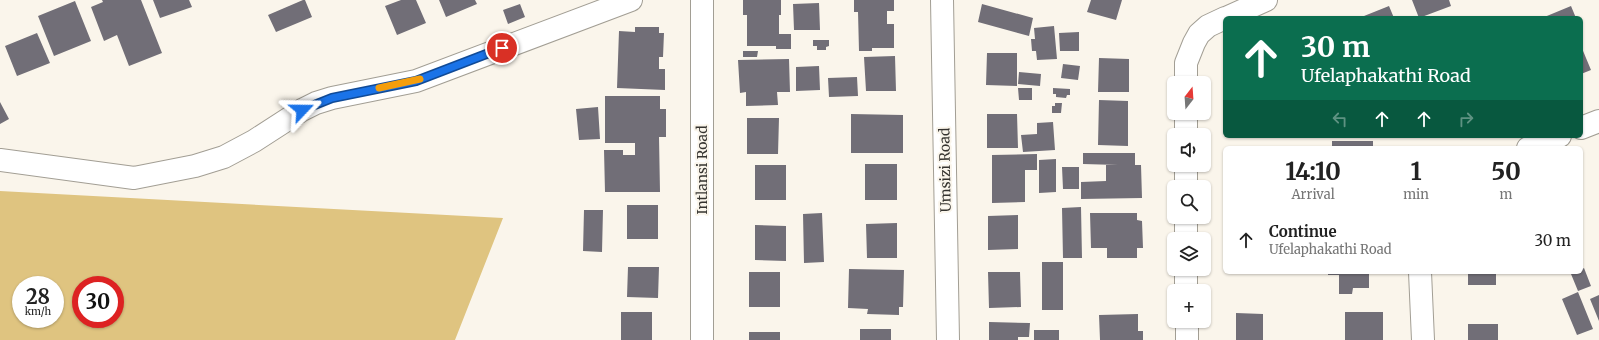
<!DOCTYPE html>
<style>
:root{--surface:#fff;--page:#f2f2f2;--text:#222;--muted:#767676}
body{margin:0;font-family:Merriweather,serif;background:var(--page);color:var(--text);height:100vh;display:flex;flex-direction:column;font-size:15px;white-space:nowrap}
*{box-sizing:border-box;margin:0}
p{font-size:13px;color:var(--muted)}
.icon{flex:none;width:22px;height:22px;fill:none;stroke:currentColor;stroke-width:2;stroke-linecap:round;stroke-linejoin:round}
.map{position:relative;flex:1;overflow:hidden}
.sheet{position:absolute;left:1223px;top:146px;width:360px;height:128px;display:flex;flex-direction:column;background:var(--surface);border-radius:6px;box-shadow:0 1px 3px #0004}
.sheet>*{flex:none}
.top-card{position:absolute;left:1223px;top:16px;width:360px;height:122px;border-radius:6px;box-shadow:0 1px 3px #0004;background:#0b6e4f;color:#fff;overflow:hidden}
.needle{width:26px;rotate:17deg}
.tools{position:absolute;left:1167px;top:76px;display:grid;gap:8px}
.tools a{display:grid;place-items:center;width:44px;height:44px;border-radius:6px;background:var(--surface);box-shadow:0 1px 3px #0004;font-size:20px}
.speed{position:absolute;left:12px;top:276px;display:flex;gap:8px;font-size:20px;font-weight:700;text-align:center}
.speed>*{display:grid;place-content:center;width:52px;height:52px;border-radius:50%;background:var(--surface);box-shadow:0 1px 3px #0004;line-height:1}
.speed small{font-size:10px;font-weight:400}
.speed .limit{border:6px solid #d22;background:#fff;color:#111}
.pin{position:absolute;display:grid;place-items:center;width:34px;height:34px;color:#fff;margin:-17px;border:2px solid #fff;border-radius:50%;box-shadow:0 1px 4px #0007}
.me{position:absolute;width:44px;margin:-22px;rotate:67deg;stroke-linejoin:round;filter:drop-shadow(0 0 3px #0008)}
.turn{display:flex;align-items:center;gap:14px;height:84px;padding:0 12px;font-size:18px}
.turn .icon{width:52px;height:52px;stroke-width:2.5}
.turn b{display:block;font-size:28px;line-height:34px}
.lanes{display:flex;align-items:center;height:38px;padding:0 12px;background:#0003;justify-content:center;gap:20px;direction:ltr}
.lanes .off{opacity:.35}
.eta{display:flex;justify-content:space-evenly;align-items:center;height:68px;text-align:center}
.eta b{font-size:24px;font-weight:700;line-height:28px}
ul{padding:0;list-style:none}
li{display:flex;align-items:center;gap:12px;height:52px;padding:0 12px}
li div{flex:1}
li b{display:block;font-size:15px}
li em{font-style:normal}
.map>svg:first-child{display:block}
</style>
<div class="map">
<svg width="1599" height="340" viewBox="0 0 1599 340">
<rect width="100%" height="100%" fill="#faf5eb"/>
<!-- green -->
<path fill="#dfc480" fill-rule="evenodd" d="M0 191 503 218 455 340H0ZM21 285H55V319H21ZM81 285H115V319H81Z"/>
<!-- building -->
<path fill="#716e77" d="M102 0H141L162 53 129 66 117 35 104 41 91 7 103 2Z
M153 0H189L192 7 160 18Z
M303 0H305L312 17 276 32 268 15Z
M401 0H416L426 23 397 35 385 6Z
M439 0H475L477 4 446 17Z
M743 0H781V15H779V34H791V49H776V46H747V15H743Z
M854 0H894V11H887V24H894V48H872V51H859L858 12H854Z
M1091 0H1122L1116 20 1087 12Z
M1412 0H1449L1451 6 1419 18Z
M75 1 91 41 54 56 38 16Z
M819 3 820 30H794L793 4Z
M520 4 525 17 508 24 503 10Z
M982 4 1033 18 1029 36 978 22Z
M1389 6 1394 18H1359Z
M1571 6 1576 18H1542Z
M1054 26 1057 59 1037 60 1036 51H1032L1031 39H1035L1034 28Z
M635 27H659V33H664L663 57H659V69H665V90L617 88 619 31 635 32Z
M1079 32V51H1060L1059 33Z
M37 33 50 63 17 76 5 46Z
M813 40H829V46L826 47V50H817V46H813Z
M1581 46 1591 70 1581 74Z
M743 51H758L757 57H743Z
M987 53H1017V86L986 85Z
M895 56 896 91H866L864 57Z
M1099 58 1129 59V92H1098Z
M789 59 790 92H777L778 105 746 106V92L740 93 738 60Z
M1063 64 1080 66 1078 80 1061 78Z
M819 66 820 90 796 91V67Z
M1019 72 1041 74 1040 86 1018 84Z
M857 77 858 96 829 97 828 78Z
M1018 88H1032V100H1019Z
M1053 88 1070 89V95H1067L1066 98 1056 97V94H1053Z
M605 96H660V109H666V137H659L660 192H605L604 150H623V155H635V143H605Z
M1099 100 1128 101V146L1098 145Z
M0 102 9 119 0 124Z
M1055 103H1062L1061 113H1052V106H1055Z
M598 107 600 139 579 140 576 109Z
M851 114 903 115V153H851Z
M987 114H1017L1018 148H987Z
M747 118H779L778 154H747Z
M1053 122 1055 150 1023 152 1021 135 1037 134V123Z
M1332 141H1373V148H1332Z
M1083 153H1135V165H1141L1142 198 1081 199V182L1106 181V165H1118L1083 164Z
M1037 154V170H1025V202L992 203V155Z
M1056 159V192L1039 193V160Z
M865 164H897V200H865Z
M755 165H786V200H755Z
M1062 167H1079V189H1063Z
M627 205H658V239H627Z
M1081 207 1082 258H1063L1062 208Z
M584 210H603L602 252 583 251Z
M822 213 824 262 804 263 803 214Z
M1090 213H1137V220L1142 221 1143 248H1137V258H1107V248H1091Z
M1018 215V249L988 250V216Z
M897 223V258H867L866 224Z
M755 225 786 226V261L755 260Z
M1042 262H1063V310H1042Z
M628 267H659L658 298 627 297Z
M1584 268 1591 286 1578 291 1571 274 1576 272H1581V270Z
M849 269 904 270 903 307H899V315L867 314 868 309 848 308Z
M749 272H780V307H749Z
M988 272H1020L1021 307 989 308Z
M1328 272H1369V288H1353L1352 294H1339V275H1328Z
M1468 272H1496V285H1468Z
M1578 292 1593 329 1577 335 1562 299Z
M1599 295V321L1590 299Z
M621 312H652V340H621Z
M1345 312H1383V340H1345Z
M1236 313 1263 314V340H1236Z
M1138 314V331H1143V340H1100L1099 315Z
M989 322 1030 323 1029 337H1018V340H989Z
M1468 324H1498V340H1468Z
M860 329H891V340H860Z
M1034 330H1059V340H1034Z
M749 332H780V340H749Z"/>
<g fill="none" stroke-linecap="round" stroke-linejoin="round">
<!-- minor casing -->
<g stroke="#a29e94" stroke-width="24">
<path id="minor" d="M942 0 948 340
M1226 18 1266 0
M1186 83V63L1194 43 1199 34 1208 26 1225 18
M1186 113V135
M1581 128 1599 121
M1528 148 1560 136
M0 160 134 178 195 166 224 157 254 141 302 110 316 103 332 98 416 81 631 0
M1186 165V187
M1186 217V239
M1186 269V291
M1420 272 1423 340
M1187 321V340
M702 340V0"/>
</g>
<!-- minor -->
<use href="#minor" stroke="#fff" stroke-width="22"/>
</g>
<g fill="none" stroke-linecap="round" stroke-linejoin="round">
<!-- route casing -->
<g stroke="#114b97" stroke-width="10">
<path id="route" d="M302 110 332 98 416 81 502 48"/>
</g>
<!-- route -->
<use href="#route" stroke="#1a73e8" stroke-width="7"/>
<!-- slow -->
<path stroke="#f59e0b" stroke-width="7" d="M379 88 420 79"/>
</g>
<g text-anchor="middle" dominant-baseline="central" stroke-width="4" stroke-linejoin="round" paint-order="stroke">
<!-- street labels -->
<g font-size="14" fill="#35332f" stroke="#faf5eb">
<text transform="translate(702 170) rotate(-90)">Intlansi Road</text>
<text transform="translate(945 170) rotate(-91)">Umsizi Road</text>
</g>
</g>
</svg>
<div class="tools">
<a><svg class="needle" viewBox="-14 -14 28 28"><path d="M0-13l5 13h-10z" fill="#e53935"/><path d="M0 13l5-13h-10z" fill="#767676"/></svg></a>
<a><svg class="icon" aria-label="sound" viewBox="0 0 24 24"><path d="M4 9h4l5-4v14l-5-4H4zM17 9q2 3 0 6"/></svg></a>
<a><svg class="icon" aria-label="search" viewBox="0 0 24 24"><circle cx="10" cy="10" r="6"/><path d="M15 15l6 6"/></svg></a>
<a><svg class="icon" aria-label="layers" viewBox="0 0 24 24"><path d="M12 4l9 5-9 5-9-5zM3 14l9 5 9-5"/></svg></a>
<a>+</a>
</div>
<div class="speed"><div>28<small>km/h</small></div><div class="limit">30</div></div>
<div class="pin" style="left:502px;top:48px;background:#d93025"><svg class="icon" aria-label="arrive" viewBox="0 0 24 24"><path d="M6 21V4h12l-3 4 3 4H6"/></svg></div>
<svg class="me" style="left:302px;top:110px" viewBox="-20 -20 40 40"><path d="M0-17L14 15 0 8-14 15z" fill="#1a73e8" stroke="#fff" stroke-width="4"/></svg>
<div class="top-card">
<div class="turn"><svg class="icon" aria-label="ahead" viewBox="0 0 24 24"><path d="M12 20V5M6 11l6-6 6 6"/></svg><div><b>30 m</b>Ufelaphakathi Road</div></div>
<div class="lanes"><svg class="icon off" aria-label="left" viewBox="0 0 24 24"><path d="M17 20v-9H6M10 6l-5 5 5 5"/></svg><svg class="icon" aria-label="ahead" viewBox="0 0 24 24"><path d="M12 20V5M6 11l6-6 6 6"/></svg><svg class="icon" aria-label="ahead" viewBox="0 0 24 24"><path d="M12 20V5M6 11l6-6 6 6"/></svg><svg class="icon off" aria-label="right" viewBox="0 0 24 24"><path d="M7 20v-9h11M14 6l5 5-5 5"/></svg></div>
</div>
<section class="sheet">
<div class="eta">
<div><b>14:10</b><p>Arrival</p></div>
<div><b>1</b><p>min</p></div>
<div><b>50</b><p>m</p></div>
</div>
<ul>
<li><svg class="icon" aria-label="ahead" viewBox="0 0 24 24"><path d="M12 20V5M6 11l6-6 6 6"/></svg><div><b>Continue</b><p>Ufelaphakathi Road</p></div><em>30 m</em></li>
</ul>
</section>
</div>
